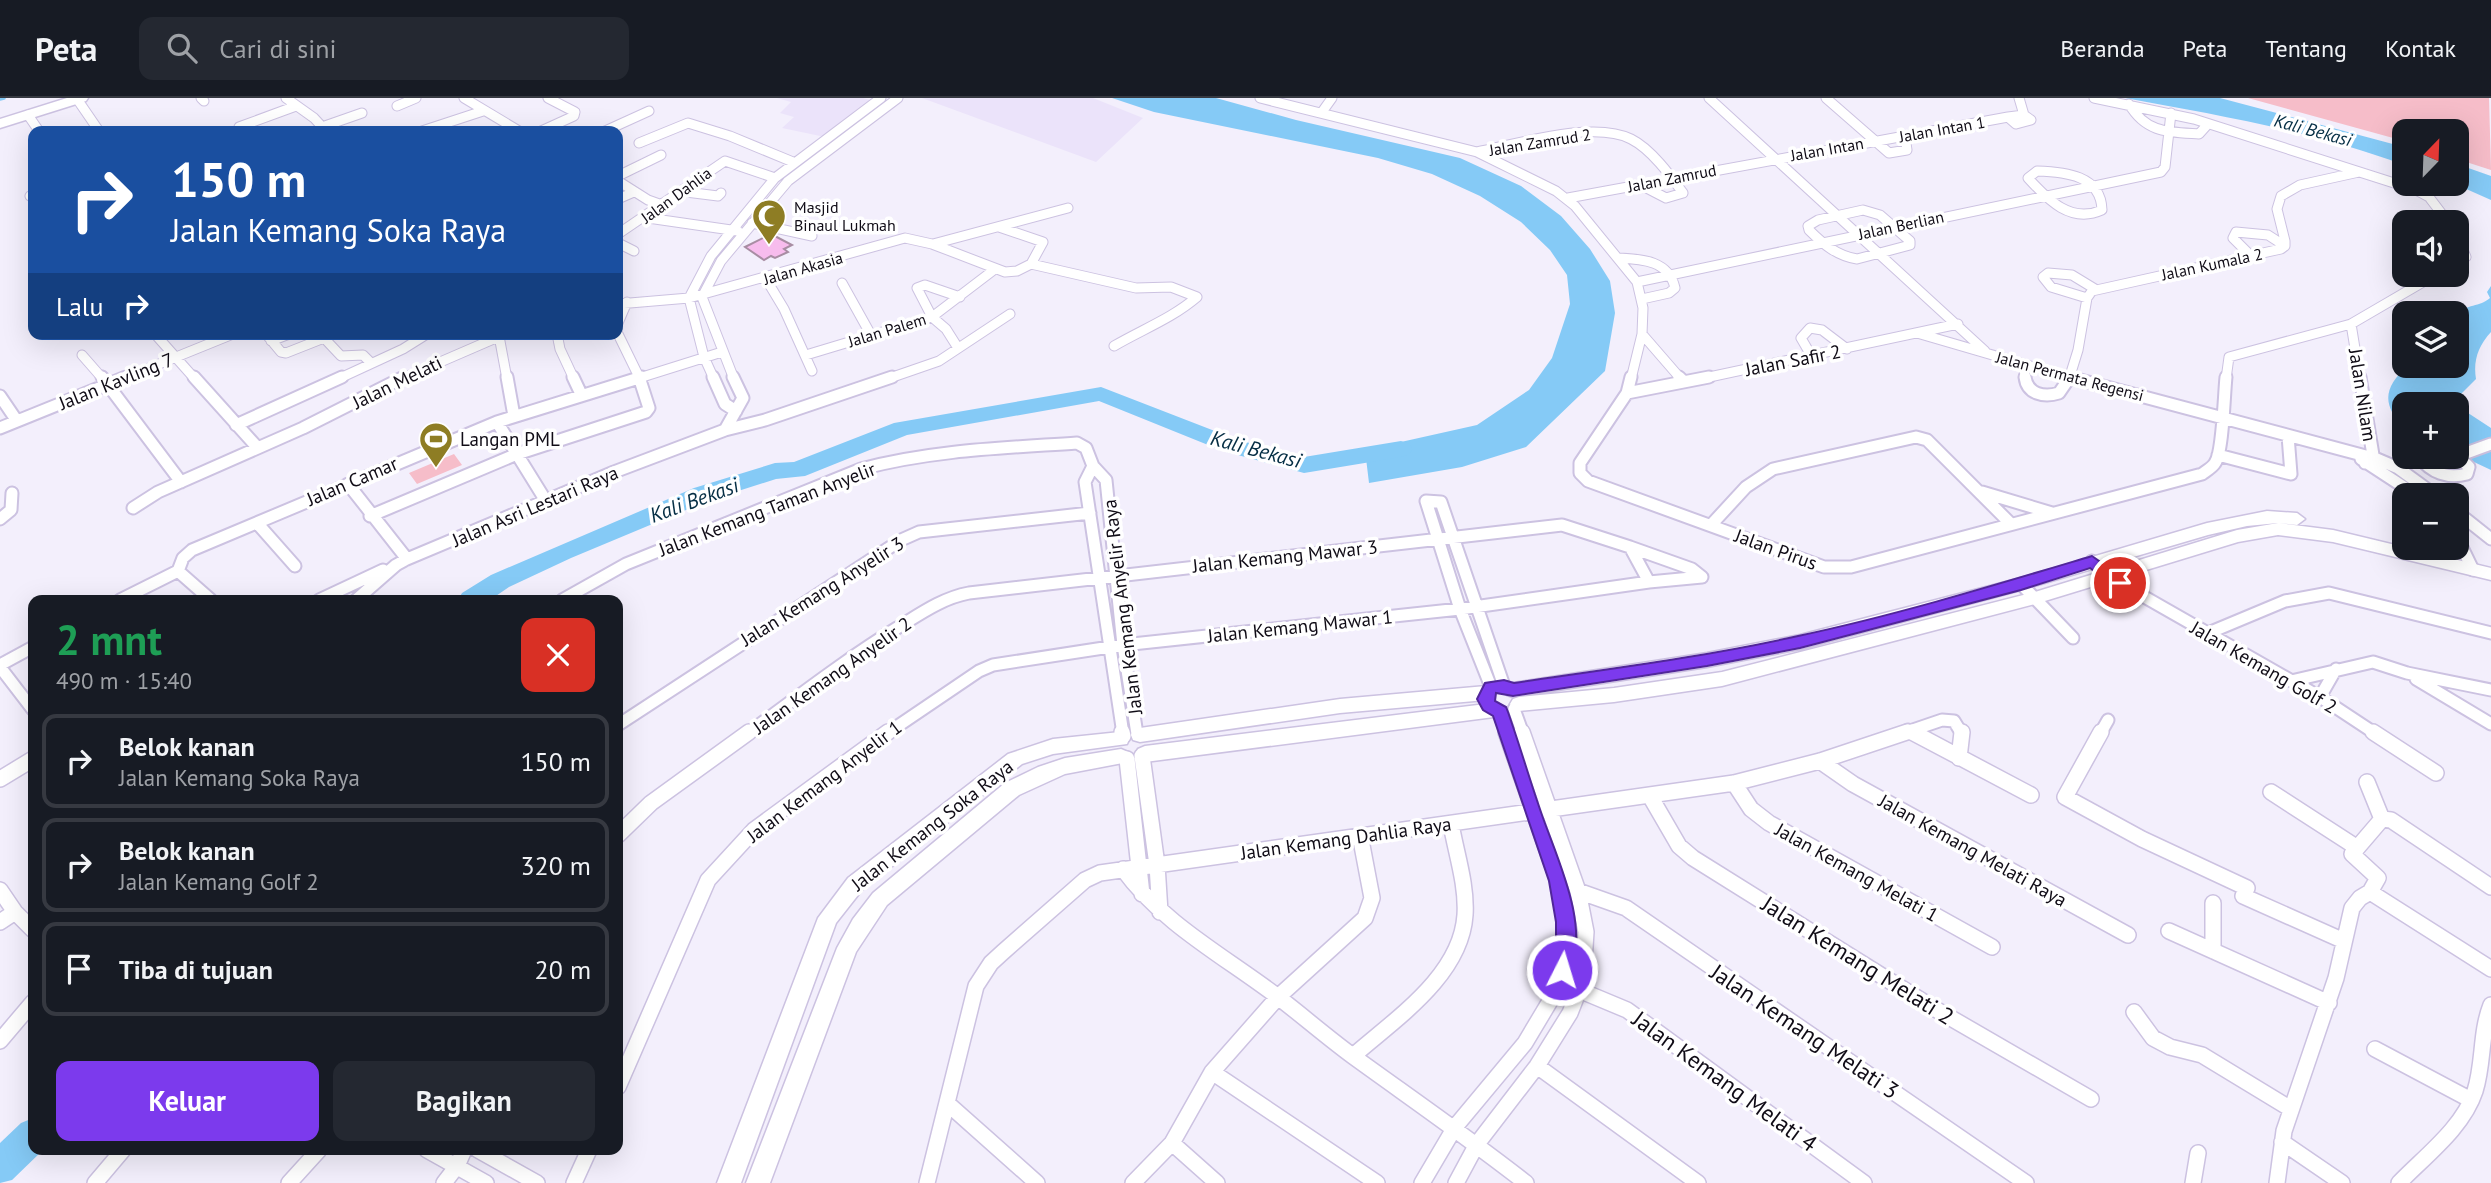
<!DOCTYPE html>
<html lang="id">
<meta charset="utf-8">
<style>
:root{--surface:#171b24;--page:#242831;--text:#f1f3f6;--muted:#9ea1a6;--line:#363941;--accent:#7c3aed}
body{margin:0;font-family:"PT Sans",sans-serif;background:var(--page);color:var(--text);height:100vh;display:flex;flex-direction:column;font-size:26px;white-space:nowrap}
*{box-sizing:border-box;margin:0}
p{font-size:23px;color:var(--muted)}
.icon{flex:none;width:38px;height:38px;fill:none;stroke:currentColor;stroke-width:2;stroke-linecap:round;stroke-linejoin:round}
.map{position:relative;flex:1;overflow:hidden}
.panel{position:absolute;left:28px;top:497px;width:595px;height:560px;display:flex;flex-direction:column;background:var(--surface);border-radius:14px;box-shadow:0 7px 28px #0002}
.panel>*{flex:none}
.guide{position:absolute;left:28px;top:28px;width:595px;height:214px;border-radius:14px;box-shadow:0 7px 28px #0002;background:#1a4fa0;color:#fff;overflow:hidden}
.needle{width:46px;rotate:23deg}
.tools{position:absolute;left:2392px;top:21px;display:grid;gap:14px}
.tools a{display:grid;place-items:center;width:77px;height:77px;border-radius:14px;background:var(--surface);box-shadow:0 7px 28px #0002;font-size:35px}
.pin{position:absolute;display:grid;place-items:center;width:60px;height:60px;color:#fff;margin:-30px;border:4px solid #fff;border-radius:50%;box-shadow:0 2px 7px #0007}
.me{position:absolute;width:77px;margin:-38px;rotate:5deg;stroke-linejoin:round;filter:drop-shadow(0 0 5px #0008)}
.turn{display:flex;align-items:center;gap:24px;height:147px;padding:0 28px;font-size:32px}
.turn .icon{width:91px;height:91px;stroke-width:2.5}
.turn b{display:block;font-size:49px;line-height:60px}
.then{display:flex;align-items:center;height:66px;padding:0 28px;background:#0003;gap:14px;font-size:26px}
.round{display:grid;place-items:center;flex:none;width:74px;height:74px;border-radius:14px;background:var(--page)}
.overview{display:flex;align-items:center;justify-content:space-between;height:119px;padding:0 28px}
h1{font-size:42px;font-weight:600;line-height:52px;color:#1e9e55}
.button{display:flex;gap:14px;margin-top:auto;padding:14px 28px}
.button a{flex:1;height:80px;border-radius:14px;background:var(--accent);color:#fff;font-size:28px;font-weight:600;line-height:80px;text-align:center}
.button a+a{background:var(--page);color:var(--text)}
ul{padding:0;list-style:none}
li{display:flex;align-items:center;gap:21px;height:94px;margin:0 14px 10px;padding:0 14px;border:4px solid var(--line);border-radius:14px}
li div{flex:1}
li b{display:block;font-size:26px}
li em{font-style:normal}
header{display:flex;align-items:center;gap:42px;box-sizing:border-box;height:98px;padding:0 35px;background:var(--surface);border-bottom:2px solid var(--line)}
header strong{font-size:33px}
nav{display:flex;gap:38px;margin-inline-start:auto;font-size:24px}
.search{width:490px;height:63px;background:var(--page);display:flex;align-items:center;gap:18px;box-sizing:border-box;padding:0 24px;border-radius:14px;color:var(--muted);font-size:26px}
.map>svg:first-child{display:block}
</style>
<header>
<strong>Peta</strong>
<div class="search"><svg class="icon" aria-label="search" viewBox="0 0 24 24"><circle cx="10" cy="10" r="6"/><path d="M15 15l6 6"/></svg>Cari di sini</div>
<nav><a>Beranda</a><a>Peta</a><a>Tentang</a><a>Kontak</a></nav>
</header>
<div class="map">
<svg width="2491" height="1085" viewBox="0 0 2491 1085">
<rect width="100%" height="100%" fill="#f3effc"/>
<!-- built -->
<path fill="#ebe3fa" d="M777 0H863L874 3 825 39 782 30 794 19 780 15 791 4Z
M922 0H1093L1143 20 1096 64Z"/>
<!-- green -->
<path fill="#f6bdc9" d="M2248 0H2489L2491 72 2457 61V33H2404V43Z
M454 356 462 367 417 386 409 375Z"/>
<!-- water -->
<path fill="#85caf6" d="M1112 0H1216L1296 22 1460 60 1521 88 1561 118 1590 151 1610 183 1615 215 1605 273 1526 349 1462 369 1369 385 1365 352 1477 327 1529 292 1552 260 1570 206 1567 177 1550 152 1521 124 1480 98 1432 76 1378 60 1154 14Z
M2125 0H2220L2404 49V67C2316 34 2218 17 2125 0Z
M2457 66 2491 78V102L2455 86H2457Z
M2491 188V234C2478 248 2473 263 2476 281L2458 299 2465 313 2491 330V372L2457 356V306H2404V329C2381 307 2384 288 2408 268H2457V216C2466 206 2480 209 2490 200L2487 194Z"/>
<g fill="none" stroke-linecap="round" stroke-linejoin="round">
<!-- stream -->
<path stroke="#85caf6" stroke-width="3.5" d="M0 1 4 0"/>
<!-- river -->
<path fill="#85caf6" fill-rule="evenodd" d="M1101 289 1238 342 1304 359 1401 343 1409 346 1413 351 1409 356 1401 359 1304 375 1223 353 1099 303 907 337 805 378 776 381 710 402 571 460 509 489 490 502H458L462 495 491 477 694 390 775 365 794 364 894 325Z
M33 1020V1052H43L12 1082 0 1085V1045L21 1025Z"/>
</g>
<!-- building -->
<path fill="#f7bced" stroke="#a88da3" stroke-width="2" d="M771 136 792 147 784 151 788 154 775 160 771 158 764 162 745 149Z"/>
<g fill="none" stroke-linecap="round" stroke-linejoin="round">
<!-- street-far2 casing -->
<g stroke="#ccc2e1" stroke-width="11">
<path id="street-far2" d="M201 0 204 3
M286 0 314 20 326 33
M464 0 519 33
M1260 0 1477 54 1556 93 1575 108 1637 184 1643 210 1642 236 1631 281
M1709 0 1985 253
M1826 0 1889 55 1907 52 1905 38
M2019 0 2024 17
M2094 0 2194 21 2416 92 2429 99 2448 124
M77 1 99 33
M2129 6C2146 35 2168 34 2199 36L2208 26
M397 8 416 0
M1322 14 1332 0
M28 17 39 33
M2024 17 2031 22 2016 26 2008 19Z
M239 29 296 8
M322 29 362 15
M422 33 483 13
M541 33 574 18 575 14 548 0
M605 33 649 13
M639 45 688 25 730 38 793 64
M1477 54C1517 46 1594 22 1631 41 1651 51 1670 77 1683 95L1666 100 1639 86
M2037 73C2065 74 2101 77 2102 112 2071 126 2048 102 2028 80Z
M618 78 661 57
M618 83 648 102 662 107
M678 93 718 98 721 95
M30 98 33 97
M1568 100 2008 19
M618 101 634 94
M1863 112 1880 117 1910 143V147L1857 161C1837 158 1823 146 1809 132L1808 128 1818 122Z
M648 120 738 133
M752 125 812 138
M999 129 1043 144 1031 166
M618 136 725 63 775 80
M2457 137 2466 159 2457 165
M618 145 634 153
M933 146 1068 110
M2250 157 2233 140 2236 134 2268 137 2285 148
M1619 160C1643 161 1669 163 1675 190L1669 195 1642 201
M766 181 784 211 812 273
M1637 184 2161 74 2165 69 2171 15
M842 185 871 237
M2087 200 2051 189 2043 179 2048 175 2072 177 2095 191
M618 206 689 200 905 140 932 146 1005 174 1017 173 1031 166 1136 190 1171 189 1197 199C1171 221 1143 231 1114 248
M618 225 627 204
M2351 226 2360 281
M1917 235 2075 281
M155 236 195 281
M266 236 281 254 286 255 324 240 341 258 363 257 371 265
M557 236 560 251 574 281
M618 236 640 281
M1642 236 1681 281
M499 238 507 281
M271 243 289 236
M958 250 946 231 932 219 917 190 925 187 960 199
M82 257 103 281
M806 257 932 219 995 171
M1812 259 1801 240 1810 230 1822 232 1847 251
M2024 267 2025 281
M122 281 233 236
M338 281 403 251 427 236
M401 281 505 236
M636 281 722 254
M714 281 704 259 689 200 711 158 775 80 881 0
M734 281 702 199 721 163 788 83 898 0
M887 281 939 263 1010 216
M1700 281 1958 226
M2069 281 2078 252 2087 200 2092 193 2281 151 2285 148V143L2277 111 2281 98 2300 87 2359 74
M2226 281 2229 259 2351 226 2435 177"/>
</g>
<!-- street-far1 casing -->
<g stroke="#ccc2e1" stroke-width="15">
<path id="street-far1" d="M102 279 181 384
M194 279 257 349
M507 279 514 318
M573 279 581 296
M713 279 725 306 736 313
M1631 279 1627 295 1580 365V375L1588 383 1824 469H1851L2202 376C2206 373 2213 369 2215 365 2223 354 2224 297 2226 279
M1679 279 1683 283
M2025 279C2027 296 2044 300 2059 295L2070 279
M2069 279 2377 361 2398 370 2435 397
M2360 279 2373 357 2365 365
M1627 295 1709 279
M0 298 17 323
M497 324 546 403
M236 327 342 279
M0 330 126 279
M725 332 743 300 733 279
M2218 357 2291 376 2288 338
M2458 358 2491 346
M2419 359C2431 375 2448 381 2467 376L2469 369 2457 357
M2361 361 2416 397
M1093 368 1085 384 1123 636
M348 386 407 461
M1982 394 2052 415
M133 410 158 394 303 330 404 279
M2457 414 2491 441
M370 418 517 356 646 314 649 310 639 279
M0 421 11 412 12 395
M257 425 295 468
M1711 427 1746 389 1773 371 1916 339 1927 342 2011 426
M2457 439 2473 472
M1630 449 1692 471 1702 479
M2092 463 2120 485 2320 599 2376 636
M178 473 211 502
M1649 484 1702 479
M2021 486 2073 540
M120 502 178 473 183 460 192 452 497 324 642 279
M319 502 383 472
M356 502 396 467 407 461 614 374 725 332 765 322 892 279
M562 502 626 466 861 371C932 352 1004 350 1077 345L1086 350 1093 368 1106 382 1123 547 1137 636
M2206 536 2285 503 2329 495 2491 535
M0 567 33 549
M0 569 33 612
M2416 581 2491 626
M2291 583 2373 564 2407 575 2491 592
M1491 589 1460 511 1426 403 1441 404 1504 588
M2320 599 2336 571
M1514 611 1523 636
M1500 614 1507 636
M618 627 901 442 919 434 1090 415
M1908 632 1915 636
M747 636C796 600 845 562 897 530 920 516 942 500 969 495L1562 427 1630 449 1649 484 1460 511 1123 547 993 567 979 573 886 636
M1901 636 1942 622 1954 623 1962 636
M2100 636 2108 622"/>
</g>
<!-- street casing -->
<g stroke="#ccc2e1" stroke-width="18">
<path id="street" d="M1122 634 1123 638
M1912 634 2031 697
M2101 634 2065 699 2142 741 2247 790 2243 798 2344 843
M2373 634 2436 675
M1142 658 1157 767 1160 814
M1959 660 1962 634
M1127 661 1142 796
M1820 663 1853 686 2128 837
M0 681 33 661
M2367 684 2382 721
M1734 685 1751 711 1769 725 1992 849
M2271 694 2356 749
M1650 698 1679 748 1693 760 1930 908 2091 1001
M618 737 651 705 749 634
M1123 771C1163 826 1224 858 1278 899 1304 919 1328 940 1354 959 1412 1001 1470 1041 1526 1085
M0 792 15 814 33 832
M1578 793 1626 810 2026 1085
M2370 794 2491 871
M2213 805V853
M0 824 15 814
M2169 833 2329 905
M1579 892 1627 912 1864 1085
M2134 914 2153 940 2170 949 2202 957 2291 1011
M0 943 33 904
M2375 951 2471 1002
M1353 958C1395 921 1461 878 1465 817 1467 787 1456 755 1451 726
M1537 968 1698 1085
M1212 974 1377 1085
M618 989 708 782 754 732 888 634
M947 1005 1037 1085
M2282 1044 2342 1085
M1172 1045 1217 1085
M427 1052 486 1085
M478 1052 537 1085
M95 1085 123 1052
M289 1085 319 1052
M444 1085 457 1068 464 1052
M574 1085 589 1052
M927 1085 976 888 991 865 1003 854 1085 782 1100 775 1734 685 1820 663 1907 634
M1133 1085 1172 1045 1212 974 1278 899 1365 820 1372 800 1360 737
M1422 1085 1455 1029 1525 945 1559 888 1566 856 1565 824 1558 783 1506 634
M1456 1085 1477 1046 1537 968 1570 915 1579 892 1584 864 1586 834 1578 793 1522 634
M2193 1085 2198 1055
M2277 1085 2284 1033 2336 880 2352 810 2360 800 2370 794 2378 780 2352 756 2382 721 2391 722 2491 789
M2399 1085C2425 1058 2463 1030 2475 993 2484 965 2480 935 2491 907"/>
</g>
<!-- secondary casing -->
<g stroke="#ccc2e1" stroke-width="3">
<path id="secondary" d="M2267 413 2297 415 2305 421 2297 427 2279 425 2333 432 2491 470V482L2333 444 2278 437 2238 444 2035 506 1722 588 1614 604 1519 613 1513 611 1510 606 1513 601 1519 599 1614 590 1722 574 2035 494 2237 432 2278 425 2247 428 2208 437 2021 492 1800 551 1707 569 1513 599 1507 597 1504 592 1507 587 1513 585 1707 555 1800 537 2021 480 2207 425Z
M1486 588 1492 590 1495 595 1492 600 1486 602 1340 615 1140 644 1133 642 1131 637 1133 632 1140 630 1340 601Z
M1494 605 1500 607 1503 612 1500 617 1494 619 1145 664 1138 661 1136 656 1138 651 1145 648Z
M1120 634 1127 636 1129 641 1127 646 1053 656 1022 666 862 792 836 825 741 1085H717L818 820 848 780 1008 656 1053 641Z
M1121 651 1128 654 1130 659 1128 664 1065 676 1019 697 887 807 856 854 770 1085H746L837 850 853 821 873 795 1005 685 1038 669 1065 660Z"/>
</g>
<!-- primary casing -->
<g stroke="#ccc2e1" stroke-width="3">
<path id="primary" d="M67 0H88L86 3 0 30V21Z"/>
</g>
<!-- street-far2 -->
<use href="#street-far2" stroke="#fff" stroke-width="9"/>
<!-- street-far1 -->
<use href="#street-far1" stroke="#fff" stroke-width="11"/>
<!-- street -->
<use href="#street" stroke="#fff" stroke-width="15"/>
<!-- secondary -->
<use href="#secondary" fill="#fff" fill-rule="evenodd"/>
<!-- primary -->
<use href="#primary" fill="#fff" fill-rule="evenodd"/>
</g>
<!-- route -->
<path fill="#7c3aed" stroke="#51269a" stroke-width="2" d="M2092 458 2126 482 2128 485 2126 489H2115L2090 470 2021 492 1800 550 1707 568 1513 598 1496 595 1495 603 1506 609 1508 614C1520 648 1530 683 1542 717 1558 763 1591 829 1569 878L1562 881 1555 878 1553 872 1556 856V824L1549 783 1493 618 1483 612 1477 601 1485 585 1504 582 1514 585C1609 571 1704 559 1798 538 1897 517 1995 487 2092 458Z"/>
<!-- icons -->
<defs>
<g id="mosque-pin" transform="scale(1.75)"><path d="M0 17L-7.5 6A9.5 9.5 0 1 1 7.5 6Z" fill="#8e7d24" stroke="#fff"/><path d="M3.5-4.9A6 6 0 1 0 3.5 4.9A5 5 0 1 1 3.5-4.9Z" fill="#fff"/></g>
<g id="stadium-pin" transform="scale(1.75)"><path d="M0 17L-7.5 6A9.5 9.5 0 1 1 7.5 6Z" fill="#8e7d24" stroke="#fff"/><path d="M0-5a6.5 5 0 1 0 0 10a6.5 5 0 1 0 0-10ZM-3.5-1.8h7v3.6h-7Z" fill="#fff"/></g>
</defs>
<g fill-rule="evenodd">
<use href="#mosque-pin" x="769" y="118"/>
<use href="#stadium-pin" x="436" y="341"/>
</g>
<g text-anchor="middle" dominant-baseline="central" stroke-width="7" stroke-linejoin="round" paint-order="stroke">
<!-- far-street labels -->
<g font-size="16" fill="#100c16" stroke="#fff">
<text transform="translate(1942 31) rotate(-10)">Jalan Intan 1</text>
<text transform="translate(1540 44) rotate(-9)">Jalan Zamrud 2</text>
<text transform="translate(1827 51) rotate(-10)">Jalan Intan</text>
<text transform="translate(1672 80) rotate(-11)">Jalan Zamrud</text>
<text transform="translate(676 97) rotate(-36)">Jalan Dahlia</text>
<text transform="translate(1901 127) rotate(-12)">Jalan Berlian</text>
<text transform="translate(2212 166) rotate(-12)">Jalan Kumala 2</text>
<text transform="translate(803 170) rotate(-16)">Jalan Akasia</text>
<text transform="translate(887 232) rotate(-17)">Jalan Palem</text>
<text transform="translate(2070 278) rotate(15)">Jalan Permata Regensi</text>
</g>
<!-- far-poi labels -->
<g font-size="16" fill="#100c16" stroke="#fff" text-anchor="start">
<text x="794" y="109">Masjid<tspan x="794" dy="18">Binaul Lukmah</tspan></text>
</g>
<!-- far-water labels -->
<g font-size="18" font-style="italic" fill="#052e44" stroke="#fff">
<text transform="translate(2313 32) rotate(15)">Kali Bekasi</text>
</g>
<!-- street labels -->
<g font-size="19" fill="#100c16" stroke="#fff">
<text transform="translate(1793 262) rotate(-11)">Jalan Safir 2</text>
<text transform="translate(116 283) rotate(-22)">Jalan Kavling 7</text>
<text transform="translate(397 284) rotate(-26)">Jalan Melati</text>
<text transform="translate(2363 297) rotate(81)">Jalan Nilam</text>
<text transform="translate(352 383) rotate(-23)">Jalan Camar</text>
<text transform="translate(535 408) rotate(-23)">Jalan Asri Lestari Raya</text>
<text transform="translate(767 411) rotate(-21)">Jalan Kemang Taman Anyelir</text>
<text transform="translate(1776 451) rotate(20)">Jalan Pirus</text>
<text transform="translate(1285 458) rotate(-6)">Jalan Kemang Mawar 3</text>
<text transform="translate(822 493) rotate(-32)">Jalan Kemang Anyelir 3</text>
<text transform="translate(1122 509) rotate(-97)">Jalan Kemang Anyelir Raya</text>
<text transform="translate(1300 528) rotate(-6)">Jalan Kemang Mawar 1</text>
<text transform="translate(2264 569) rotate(30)">Jalan Kemang Golf 2</text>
<text transform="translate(832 577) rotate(-35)">Jalan Kemang Anyelir 2</text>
<text transform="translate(824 683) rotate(-37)">Jalan Kemang Anyelir 1</text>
<text transform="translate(932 727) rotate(-38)">Jalan Kemang Soka Raya</text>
<text transform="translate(1346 740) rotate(-8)">Jalan Kemang Dahlia Raya</text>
<text transform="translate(1973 752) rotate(29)">Jalan Kemang Melati Raya</text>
<text transform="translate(1857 774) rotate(29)">Jalan Kemang Melati 1</text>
</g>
<!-- poi labels -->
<g font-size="19" fill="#100c16" stroke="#fff" text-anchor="start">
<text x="460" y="341">Langan PML</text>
</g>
<!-- water labels -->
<g font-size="21" font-style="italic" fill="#052e44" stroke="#fff">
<text transform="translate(1256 351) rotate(15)">Kali Bekasi</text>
<text transform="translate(694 402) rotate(-20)">Kali Bekasi</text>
</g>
<!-- near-street labels -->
<g font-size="23" fill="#100c16" stroke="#fff">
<text transform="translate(1858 862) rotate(32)">Jalan Kemang Melati 2</text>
<text transform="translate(1805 933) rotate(34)">Jalan Kemang Melati 3</text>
<text transform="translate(1725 983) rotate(36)">Jalan Kemang Melati 4</text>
</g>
</g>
</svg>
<div class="tools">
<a><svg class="needle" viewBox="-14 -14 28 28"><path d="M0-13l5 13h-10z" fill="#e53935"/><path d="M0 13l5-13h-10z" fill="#9ea1a6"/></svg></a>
<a><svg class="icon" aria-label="sound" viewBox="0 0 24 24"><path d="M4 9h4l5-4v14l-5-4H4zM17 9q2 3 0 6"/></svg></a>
<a><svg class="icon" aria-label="layers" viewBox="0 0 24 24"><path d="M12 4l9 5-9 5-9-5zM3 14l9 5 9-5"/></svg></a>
<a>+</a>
<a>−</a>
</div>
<div class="pin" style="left:2120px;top:485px;background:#d93025"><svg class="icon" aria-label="arrive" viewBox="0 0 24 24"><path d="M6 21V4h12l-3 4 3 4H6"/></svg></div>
<svg class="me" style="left:1562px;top:872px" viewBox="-20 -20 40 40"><circle r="17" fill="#7c3aed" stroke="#fff" stroke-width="3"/><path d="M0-11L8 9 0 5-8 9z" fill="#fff"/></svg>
<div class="guide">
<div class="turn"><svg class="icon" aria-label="right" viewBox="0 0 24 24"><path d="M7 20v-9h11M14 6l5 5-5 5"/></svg><div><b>150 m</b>Jalan Kemang Soka Raya</div></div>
<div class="then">Lalu<svg class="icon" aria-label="right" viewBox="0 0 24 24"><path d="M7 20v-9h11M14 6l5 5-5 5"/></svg></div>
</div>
<section class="panel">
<div class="overview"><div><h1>2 mnt</h1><p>490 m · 15:40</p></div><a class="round" style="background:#d93025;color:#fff"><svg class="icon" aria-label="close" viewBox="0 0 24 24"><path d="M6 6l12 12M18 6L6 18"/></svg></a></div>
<ul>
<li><svg class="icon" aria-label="right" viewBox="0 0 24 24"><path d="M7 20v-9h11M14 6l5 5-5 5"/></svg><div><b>Belok kanan</b><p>Jalan Kemang Soka Raya</p></div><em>150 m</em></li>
<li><svg class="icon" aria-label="right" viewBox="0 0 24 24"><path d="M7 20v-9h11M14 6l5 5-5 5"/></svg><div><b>Belok kanan</b><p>Jalan Kemang Golf 2</p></div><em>320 m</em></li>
<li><svg class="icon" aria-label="arrive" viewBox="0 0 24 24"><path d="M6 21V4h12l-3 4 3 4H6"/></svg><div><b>Tiba di tujuan</b></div><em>20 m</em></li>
</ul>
<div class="button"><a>Keluar</a><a>Bagikan</a></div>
</section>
</div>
